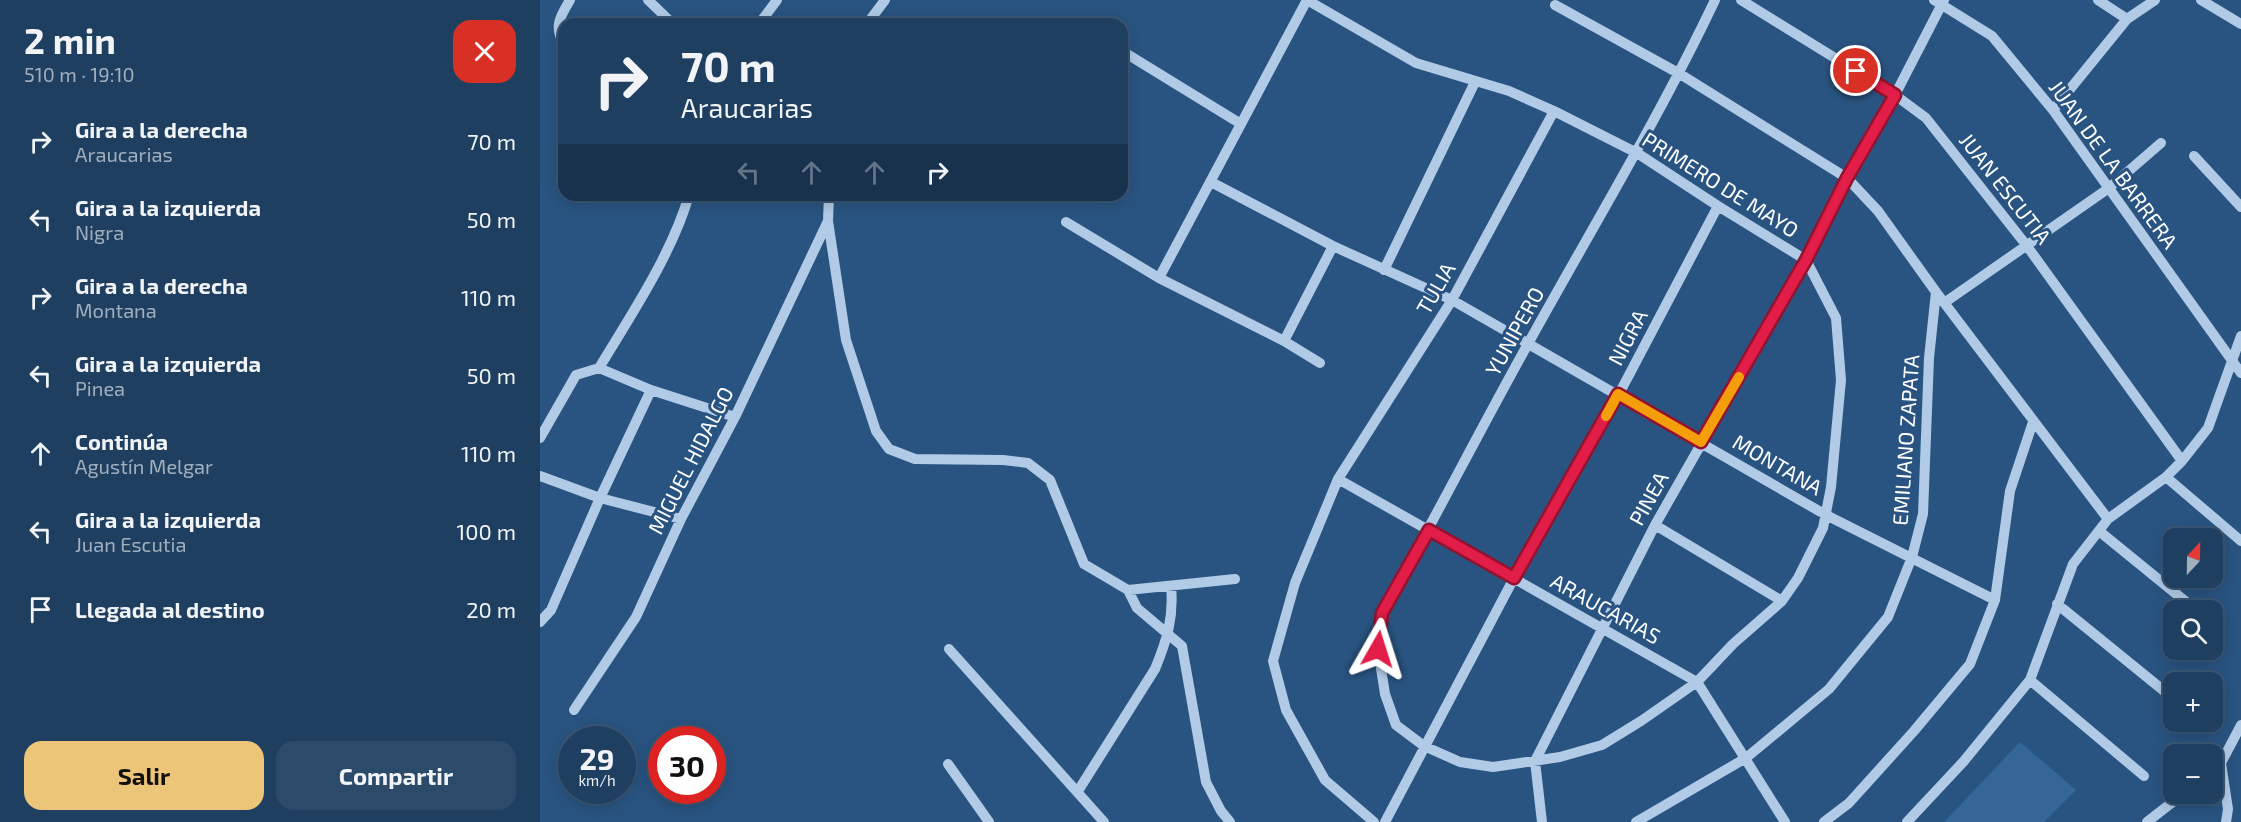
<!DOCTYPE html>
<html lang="es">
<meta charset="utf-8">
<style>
:root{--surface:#1f3f61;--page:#2c4a6a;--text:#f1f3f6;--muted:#a1afbd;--line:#3c5876;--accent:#edc578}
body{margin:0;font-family:"Exo 2",sans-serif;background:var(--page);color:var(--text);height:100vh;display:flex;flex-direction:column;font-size:22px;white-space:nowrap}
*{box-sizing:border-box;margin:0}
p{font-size:20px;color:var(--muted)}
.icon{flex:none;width:33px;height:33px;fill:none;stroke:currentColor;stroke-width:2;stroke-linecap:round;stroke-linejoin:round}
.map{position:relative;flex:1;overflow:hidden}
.side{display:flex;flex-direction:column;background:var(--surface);width:540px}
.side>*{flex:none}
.top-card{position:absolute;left:18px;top:18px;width:570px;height:183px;border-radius:18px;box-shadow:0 3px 15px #0003,0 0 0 2px var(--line);background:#1f3f61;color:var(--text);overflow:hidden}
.needle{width:39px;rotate:22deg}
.controls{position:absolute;left:1623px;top:528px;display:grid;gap:12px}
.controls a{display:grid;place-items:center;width:60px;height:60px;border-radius:12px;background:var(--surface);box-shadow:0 3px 15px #0003,0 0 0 2px var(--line);font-size:30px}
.speed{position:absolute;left:18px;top:726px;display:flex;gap:12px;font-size:30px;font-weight:700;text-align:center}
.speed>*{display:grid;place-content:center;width:78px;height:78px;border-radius:50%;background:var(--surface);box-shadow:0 3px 15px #0003,0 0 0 2px var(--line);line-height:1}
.speed small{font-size:15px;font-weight:400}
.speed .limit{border:9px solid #d22;background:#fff;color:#111}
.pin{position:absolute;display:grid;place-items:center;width:51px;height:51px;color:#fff;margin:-26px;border:3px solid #fff;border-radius:50%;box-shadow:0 2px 6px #0007}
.me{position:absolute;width:66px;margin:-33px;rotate:6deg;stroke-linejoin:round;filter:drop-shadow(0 0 4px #0008)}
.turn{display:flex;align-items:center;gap:21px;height:126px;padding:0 24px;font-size:27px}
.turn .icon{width:78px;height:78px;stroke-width:2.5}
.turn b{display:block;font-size:42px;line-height:51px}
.lanes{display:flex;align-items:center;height:57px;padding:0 24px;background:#0003;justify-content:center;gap:30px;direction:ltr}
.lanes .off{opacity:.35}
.round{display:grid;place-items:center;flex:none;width:63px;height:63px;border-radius:18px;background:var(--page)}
.headline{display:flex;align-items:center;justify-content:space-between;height:102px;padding:0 24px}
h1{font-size:36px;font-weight:700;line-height:45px}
.cta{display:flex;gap:12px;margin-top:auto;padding:12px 24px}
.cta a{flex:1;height:69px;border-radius:18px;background:var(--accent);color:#111;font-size:24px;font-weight:700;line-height:69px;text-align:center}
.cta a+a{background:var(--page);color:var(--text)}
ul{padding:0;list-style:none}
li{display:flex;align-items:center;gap:18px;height:78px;padding:0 24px}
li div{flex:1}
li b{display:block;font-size:22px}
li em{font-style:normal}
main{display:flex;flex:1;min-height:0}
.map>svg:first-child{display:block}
</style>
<main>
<section class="side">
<div class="headline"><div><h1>2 min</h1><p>510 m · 19:10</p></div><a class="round" style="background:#d93025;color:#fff"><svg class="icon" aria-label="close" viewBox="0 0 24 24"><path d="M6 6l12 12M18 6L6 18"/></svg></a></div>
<ul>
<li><svg class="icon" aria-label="right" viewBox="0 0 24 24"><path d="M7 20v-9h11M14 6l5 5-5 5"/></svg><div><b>Gira a la derecha</b><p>Araucarias</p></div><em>70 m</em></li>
<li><svg class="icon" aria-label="left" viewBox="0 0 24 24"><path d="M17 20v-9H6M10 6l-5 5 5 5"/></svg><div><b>Gira a la izquierda</b><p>Nigra</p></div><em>50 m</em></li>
<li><svg class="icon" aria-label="right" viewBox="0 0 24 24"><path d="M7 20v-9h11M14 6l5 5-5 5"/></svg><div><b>Gira a la derecha</b><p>Montana</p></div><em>110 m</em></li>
<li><svg class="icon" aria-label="left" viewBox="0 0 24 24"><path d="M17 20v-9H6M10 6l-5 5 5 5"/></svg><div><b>Gira a la izquierda</b><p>Pinea</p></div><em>50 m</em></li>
<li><svg class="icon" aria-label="ahead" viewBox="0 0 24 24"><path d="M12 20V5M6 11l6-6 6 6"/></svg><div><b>Continúa</b><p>Agustín Melgar</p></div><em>110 m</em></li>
<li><svg class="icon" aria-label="left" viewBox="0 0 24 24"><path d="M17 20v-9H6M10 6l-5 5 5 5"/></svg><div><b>Gira a la izquierda</b><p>Juan Escutia</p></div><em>100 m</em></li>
<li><svg class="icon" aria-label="arrive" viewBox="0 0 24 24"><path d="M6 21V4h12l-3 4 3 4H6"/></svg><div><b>Llegada al destino</b></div><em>20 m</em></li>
</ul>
<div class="cta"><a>Salir</a><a>Compartir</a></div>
</section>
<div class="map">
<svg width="1701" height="822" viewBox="0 0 1701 822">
<rect width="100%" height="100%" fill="#295481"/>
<!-- grass -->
<path fill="#346698" d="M1480 742 1536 790 1504 822H1404Z"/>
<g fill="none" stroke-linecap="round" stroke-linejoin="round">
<!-- minor -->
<path stroke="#b1cbe6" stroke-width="10" d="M108 0 133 24
M767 0 876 63 969 91 1014 111 1097 153 1178 206 1266 260 1296 318 1301 380 1291 487 1283 528 1258 578 1242 601 1193 644 1157 682 1101 721 1062 745 1020 757 953 767 920 762 884 746 856 725 845 694 838 649 842 613C892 524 939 432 989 342 1052 228 1119 118 1175 0
M1201 0 1355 95 1386 118 1487 246 1642 461
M1394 0 1452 36 1513 110 1701 373
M1558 0 1587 19
M1661 0 1701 24
M1015 5 1140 74 1307 178 1338 211 1396 292 1568 519
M219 24 237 0
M327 24 345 0
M24 43C13 27 21 15 30 0
M587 54 701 124
M1513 110 1587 19 1615 0
M1654 156 1701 207
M671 182 793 246 912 300 1286 515 1455 600
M289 195 288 221 306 340 336 431 349 449 375 459 463 460 488 463 510 480 544 564 588 590 695 579
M526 222 619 278 744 341 780 363
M844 270 935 82
M619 278 767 0
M1404 303 1569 188 1621 143
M744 341 793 246
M59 368 111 390 195 417
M0 438 36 375 59 368C91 315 132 254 149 195
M0 476 60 498 141 519
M1626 477 1701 541
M798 479 1157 682 1245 822
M1115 525 1242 601
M1559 531 1656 610
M588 590 597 608 642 646 666 782 681 811 690 822
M1517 604 1634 699
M0 622 11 610 60 498 111 390
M1672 624H1673
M409 649 564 822
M1490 680 1604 776
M34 710 96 617 141 519 195 417 288 221
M1681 763 1688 809 1686 822
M408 764 449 822
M1672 770 1681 763 1701 725
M538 791 615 669C627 640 634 617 631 586
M834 822 785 780 746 710 733 661 755 583 798 479 912 300 1014 111
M845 822 974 578 1079 394 1178 206
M1002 822 995 761 1115 525 1266 260 1307 178 1355 95 1404 0
M1096 822 1206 758 1289 689 1348 617 1372 557 1383 514 1389 358 1396 292
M1284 822 1309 803 1374 731 1430 664 1455 600 1470 491 1493 422
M1367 822 1424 761 1490 680 1533 564 1568 519 1626 477 1642 461 1668 428 1701 336
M1607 822 1643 794"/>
</g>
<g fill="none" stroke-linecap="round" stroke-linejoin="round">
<!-- route casing -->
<g stroke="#92132f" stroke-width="15">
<path id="route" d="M838 649 842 613 889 530 974 578 1078 394 1161 442 1266 260 1307 178 1355 95 1316 71"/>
</g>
<!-- route -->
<use href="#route" stroke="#e11d48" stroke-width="10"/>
<!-- slow -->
<path stroke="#f59e0b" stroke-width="10" d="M1066 416 1078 394 1161 442 1199 377"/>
</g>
<g text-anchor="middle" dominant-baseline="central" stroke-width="6" stroke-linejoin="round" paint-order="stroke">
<!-- street labels -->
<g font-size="21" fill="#fff" stroke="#295481">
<text transform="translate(1574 164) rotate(54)">JUAN DE LA BARRERA</text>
<text transform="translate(1181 184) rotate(32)">PRIMERO DE MAYO</text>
<text transform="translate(1466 188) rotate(52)">JUAN ESCUTIA</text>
<text transform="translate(895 288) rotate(-60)">TULIA</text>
<text transform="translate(974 331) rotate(-61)">YUNIPERO</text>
<text transform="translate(1087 337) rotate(-62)">NIGRA</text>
<text transform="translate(1365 440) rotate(-86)">EMILIANO ZAPATA</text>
<text transform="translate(150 460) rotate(-63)">MIGUEL HIDALGO</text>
<text transform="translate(1238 464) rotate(30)">MONTANA</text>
<text transform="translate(1108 498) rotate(-61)">PINEA</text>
<text transform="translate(1066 608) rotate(29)">ARAUCARIAS</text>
</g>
</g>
</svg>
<div class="controls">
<a><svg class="needle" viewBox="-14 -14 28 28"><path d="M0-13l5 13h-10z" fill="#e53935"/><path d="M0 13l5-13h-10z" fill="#a1afbd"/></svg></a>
<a><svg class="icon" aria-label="search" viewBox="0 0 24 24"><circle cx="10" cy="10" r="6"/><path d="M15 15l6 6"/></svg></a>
<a>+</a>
<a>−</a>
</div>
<div class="speed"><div>29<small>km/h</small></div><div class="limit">30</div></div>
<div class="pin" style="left:1316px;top:71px;background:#d93025"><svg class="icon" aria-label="arrive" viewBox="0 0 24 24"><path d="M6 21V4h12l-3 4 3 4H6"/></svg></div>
<svg class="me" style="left:838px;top:649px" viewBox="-20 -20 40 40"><path d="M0-17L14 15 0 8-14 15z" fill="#e11d48" stroke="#fff" stroke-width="4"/></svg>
<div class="top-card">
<div class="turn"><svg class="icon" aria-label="right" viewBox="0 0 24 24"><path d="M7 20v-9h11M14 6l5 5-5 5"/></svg><div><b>70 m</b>Araucarias</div></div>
<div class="lanes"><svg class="icon off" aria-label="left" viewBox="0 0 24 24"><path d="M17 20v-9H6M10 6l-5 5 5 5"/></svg><svg class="icon off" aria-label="ahead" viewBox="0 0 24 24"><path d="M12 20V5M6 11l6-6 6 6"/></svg><svg class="icon off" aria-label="ahead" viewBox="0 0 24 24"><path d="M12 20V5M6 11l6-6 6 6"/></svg><svg class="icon" aria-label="right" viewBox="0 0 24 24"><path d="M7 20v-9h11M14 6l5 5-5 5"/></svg></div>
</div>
</div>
</main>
